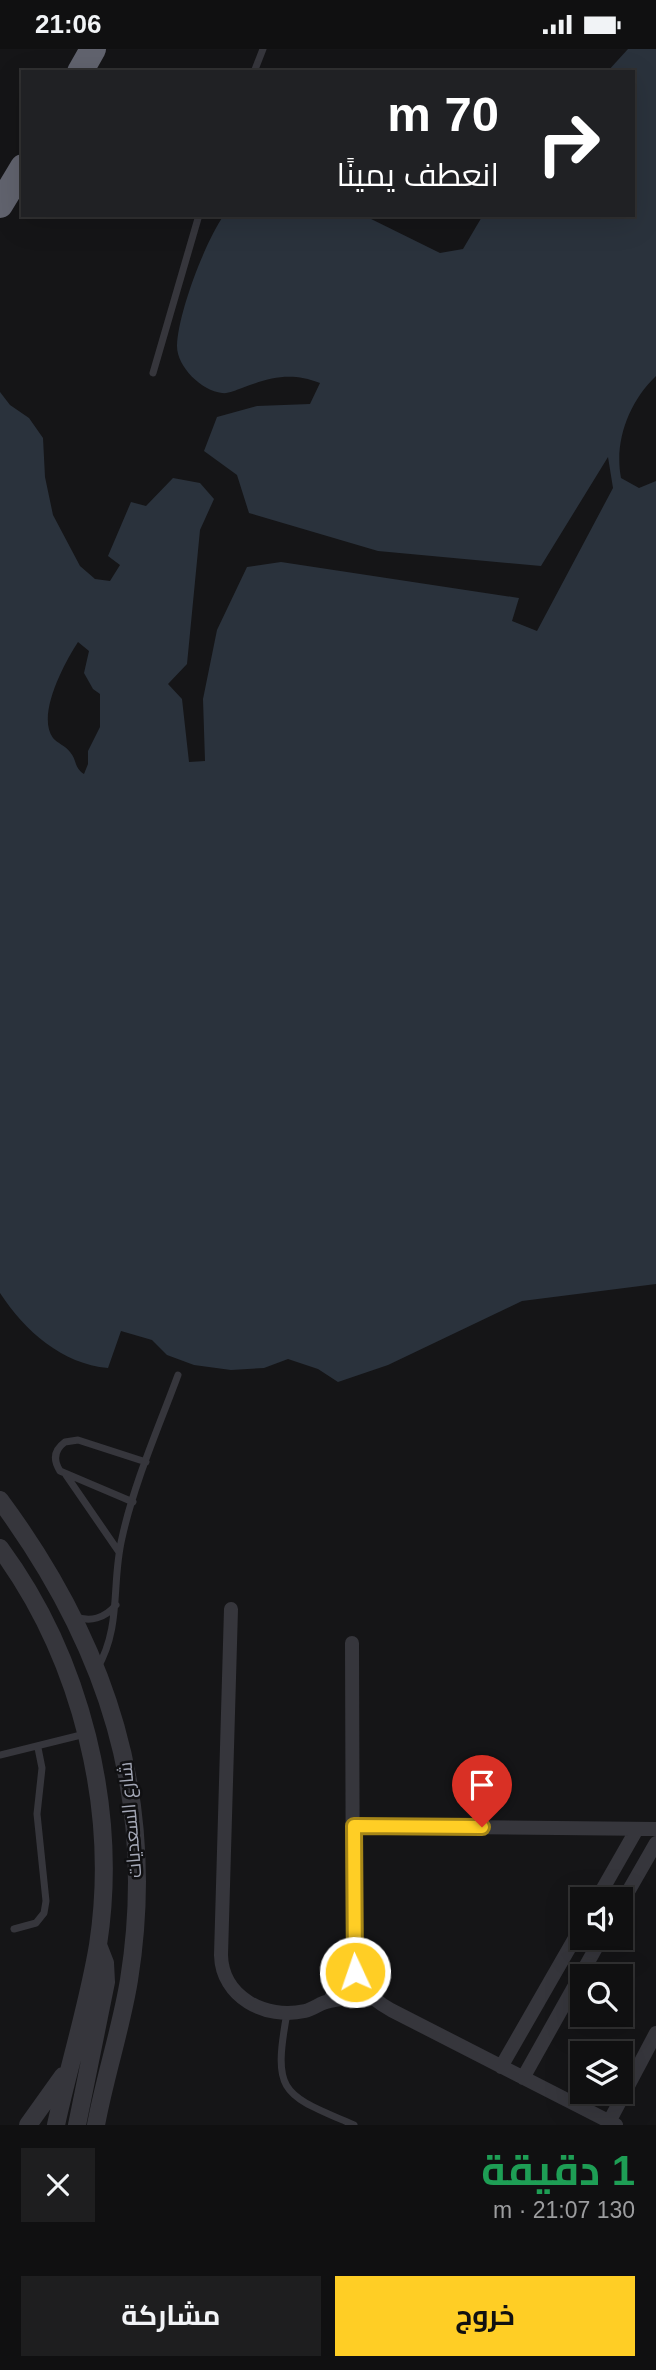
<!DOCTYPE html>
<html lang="ar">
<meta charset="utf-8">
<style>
:root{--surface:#101011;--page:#1e1e1f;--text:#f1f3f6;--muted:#9c9d9f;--line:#303031;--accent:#ffce25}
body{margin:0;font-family:Helvetica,Cairo,sans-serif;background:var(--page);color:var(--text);direction:rtl;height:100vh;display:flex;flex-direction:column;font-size:26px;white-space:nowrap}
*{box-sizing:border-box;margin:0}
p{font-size:23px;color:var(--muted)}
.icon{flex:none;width:38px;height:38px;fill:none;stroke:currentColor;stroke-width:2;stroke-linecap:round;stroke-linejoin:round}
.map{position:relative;height:2076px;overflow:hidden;direction:ltr}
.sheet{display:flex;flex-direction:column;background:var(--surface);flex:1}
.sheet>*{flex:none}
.top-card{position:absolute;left:21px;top:21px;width:614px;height:147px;border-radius:0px;box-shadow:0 7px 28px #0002,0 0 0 2px var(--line);direction:rtl;background:#202124;color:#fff;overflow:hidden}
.controls{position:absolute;left:570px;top:1838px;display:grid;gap:14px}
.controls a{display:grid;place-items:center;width:63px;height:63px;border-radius:0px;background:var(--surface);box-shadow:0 7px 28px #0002,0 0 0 2px var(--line);font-size:35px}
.pin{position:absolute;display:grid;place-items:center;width:60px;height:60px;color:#fff;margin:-72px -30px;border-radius:50% 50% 50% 0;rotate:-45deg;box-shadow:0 0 7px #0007}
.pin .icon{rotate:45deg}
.me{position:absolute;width:77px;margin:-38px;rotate:357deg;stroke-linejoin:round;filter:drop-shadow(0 0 5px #0008)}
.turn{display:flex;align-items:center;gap:24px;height:147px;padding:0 21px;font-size:32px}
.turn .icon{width:91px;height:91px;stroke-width:2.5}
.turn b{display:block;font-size:49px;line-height:60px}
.round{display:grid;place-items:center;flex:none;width:74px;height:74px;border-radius:0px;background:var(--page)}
.head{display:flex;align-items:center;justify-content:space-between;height:119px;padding:0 21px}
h1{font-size:42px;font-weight:700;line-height:52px;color:#1e9e55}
.cta{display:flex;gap:14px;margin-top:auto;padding:14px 21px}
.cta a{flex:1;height:80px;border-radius:0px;background:var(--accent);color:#111;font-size:28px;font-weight:700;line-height:80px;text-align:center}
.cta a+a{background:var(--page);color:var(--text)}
.status{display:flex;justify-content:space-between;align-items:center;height:49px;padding:0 35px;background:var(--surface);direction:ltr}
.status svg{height:19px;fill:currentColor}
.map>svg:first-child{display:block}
</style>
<div class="status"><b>21:06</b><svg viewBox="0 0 49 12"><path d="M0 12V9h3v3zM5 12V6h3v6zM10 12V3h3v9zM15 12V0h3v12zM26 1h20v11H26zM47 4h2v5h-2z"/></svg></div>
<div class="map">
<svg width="656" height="2076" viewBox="0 0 656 2076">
<rect width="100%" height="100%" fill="#151517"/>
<!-- water -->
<path fill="#2a323c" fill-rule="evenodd" d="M628 0H656V327C629 353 614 392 621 429L639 439 656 432V1235L522 1252 388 1316 338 1333 318 1320 288 1310 264 1319 231 1321 194 1316 167 1306 152 1291 121 1282 108 1319C62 1315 25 1282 0 1244V343L10 356 29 369 43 389 45 428 53 466 80 517 95 530 110 532 120 516 108 507 131 453 146 457 173 429 200 434 214 450 200 481 187 615 168 635 182 650 189 713 205 712 203 650 217 581 247 518 281 513 519 549 512 572 537 582 613 439 608 408 541 517 378 502 249 464 237 426 204 402 217 368 257 357 310 355 320 334C291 323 271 328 242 339 236 341 228 345 222 344 202 342 177 318 177 297 178 264 205 193 224 166H363L440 204 463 200 483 166H634V23H607ZM78 593 89 602 84 624 93 640 100 645V678L88 702V715L84 725C74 719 77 711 70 703 66 697 57 694 53 689 36 666 65 613 78 593Z"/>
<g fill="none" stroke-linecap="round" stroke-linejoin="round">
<!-- service -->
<path stroke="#36363c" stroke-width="7" d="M254 23 263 0
M153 324 199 166
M66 1426 119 1503
M133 1453 60 1422C53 1411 54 1401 65 1393L78 1391 146 1413
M74 1567C90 1574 105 1569 116 1556
M97 1620C122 1577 111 1535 122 1489 134 1434 158 1380 178 1326
M0 1706 85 1685
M14 1880 36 1874 44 1864 46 1852 37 1765 42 1719 38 1699
M287 1964C272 2046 283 2045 354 2076"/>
<!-- minor -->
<path stroke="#36363c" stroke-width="14" d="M231 1560 221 1906C222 1948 265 1971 305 1962 314 1960 321 1953 330 1952 343 1949 355 1950 368 1946
M352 1594 353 1907C356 1935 368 1948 391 1961L616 2076
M354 1777 656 1780
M597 1850 637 1780
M621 1855 656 1794
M329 1952 340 1936 355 1923
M501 2018 583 1875
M523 2029 602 1888
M609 2073 656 1984"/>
<!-- tertiary -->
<path stroke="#36363c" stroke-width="18" d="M0 1451C107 1596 158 1750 129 1931 121 1980 105 2027 96 2076
M0 1499C81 1609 119 1760 98 1896 88 1956 69 2016 56 2076
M28 2076 63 2027
M77 2076 106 1933 105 1914 98 1896"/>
<!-- motorway -->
<path stroke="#61636e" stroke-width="26" d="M80 23 93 0
M0 156 23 118"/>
</g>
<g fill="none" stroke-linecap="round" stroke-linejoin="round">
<!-- route casing -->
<g stroke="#a68618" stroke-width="18">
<path id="route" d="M355 1923 354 1777 482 1778"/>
</g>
<!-- route -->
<use href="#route" stroke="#ffce25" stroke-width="12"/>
</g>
<g text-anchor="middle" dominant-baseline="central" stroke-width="5" stroke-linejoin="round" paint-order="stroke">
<!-- street labels -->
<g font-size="19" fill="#a5a9b8" stroke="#101012">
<text transform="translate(130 1771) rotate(-95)">شارع السعديات</text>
</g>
</g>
</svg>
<div class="controls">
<a><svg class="icon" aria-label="sound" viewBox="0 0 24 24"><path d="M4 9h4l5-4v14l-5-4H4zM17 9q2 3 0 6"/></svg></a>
<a><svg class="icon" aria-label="search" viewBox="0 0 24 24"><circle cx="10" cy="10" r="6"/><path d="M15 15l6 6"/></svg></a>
<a><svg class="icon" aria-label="layers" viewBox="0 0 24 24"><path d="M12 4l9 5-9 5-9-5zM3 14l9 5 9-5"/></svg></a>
</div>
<div class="pin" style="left:482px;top:1778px;background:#d93025"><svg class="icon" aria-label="arrive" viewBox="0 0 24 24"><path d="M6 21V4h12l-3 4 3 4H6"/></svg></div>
<svg class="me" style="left:355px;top:1923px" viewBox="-20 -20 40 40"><circle r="17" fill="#ffce25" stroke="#fff" stroke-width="3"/><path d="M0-11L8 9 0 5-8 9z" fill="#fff"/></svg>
<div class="top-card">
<div class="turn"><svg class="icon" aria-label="right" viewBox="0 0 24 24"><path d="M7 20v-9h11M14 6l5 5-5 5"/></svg><div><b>70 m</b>انعطف يمينًا</div></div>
</div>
</div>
<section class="sheet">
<div class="head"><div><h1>1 دقيقة</h1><p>130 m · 21:07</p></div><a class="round"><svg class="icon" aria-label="close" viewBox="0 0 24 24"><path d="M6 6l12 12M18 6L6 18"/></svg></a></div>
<div class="cta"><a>خروج</a><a>مشاركة</a></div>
</section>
